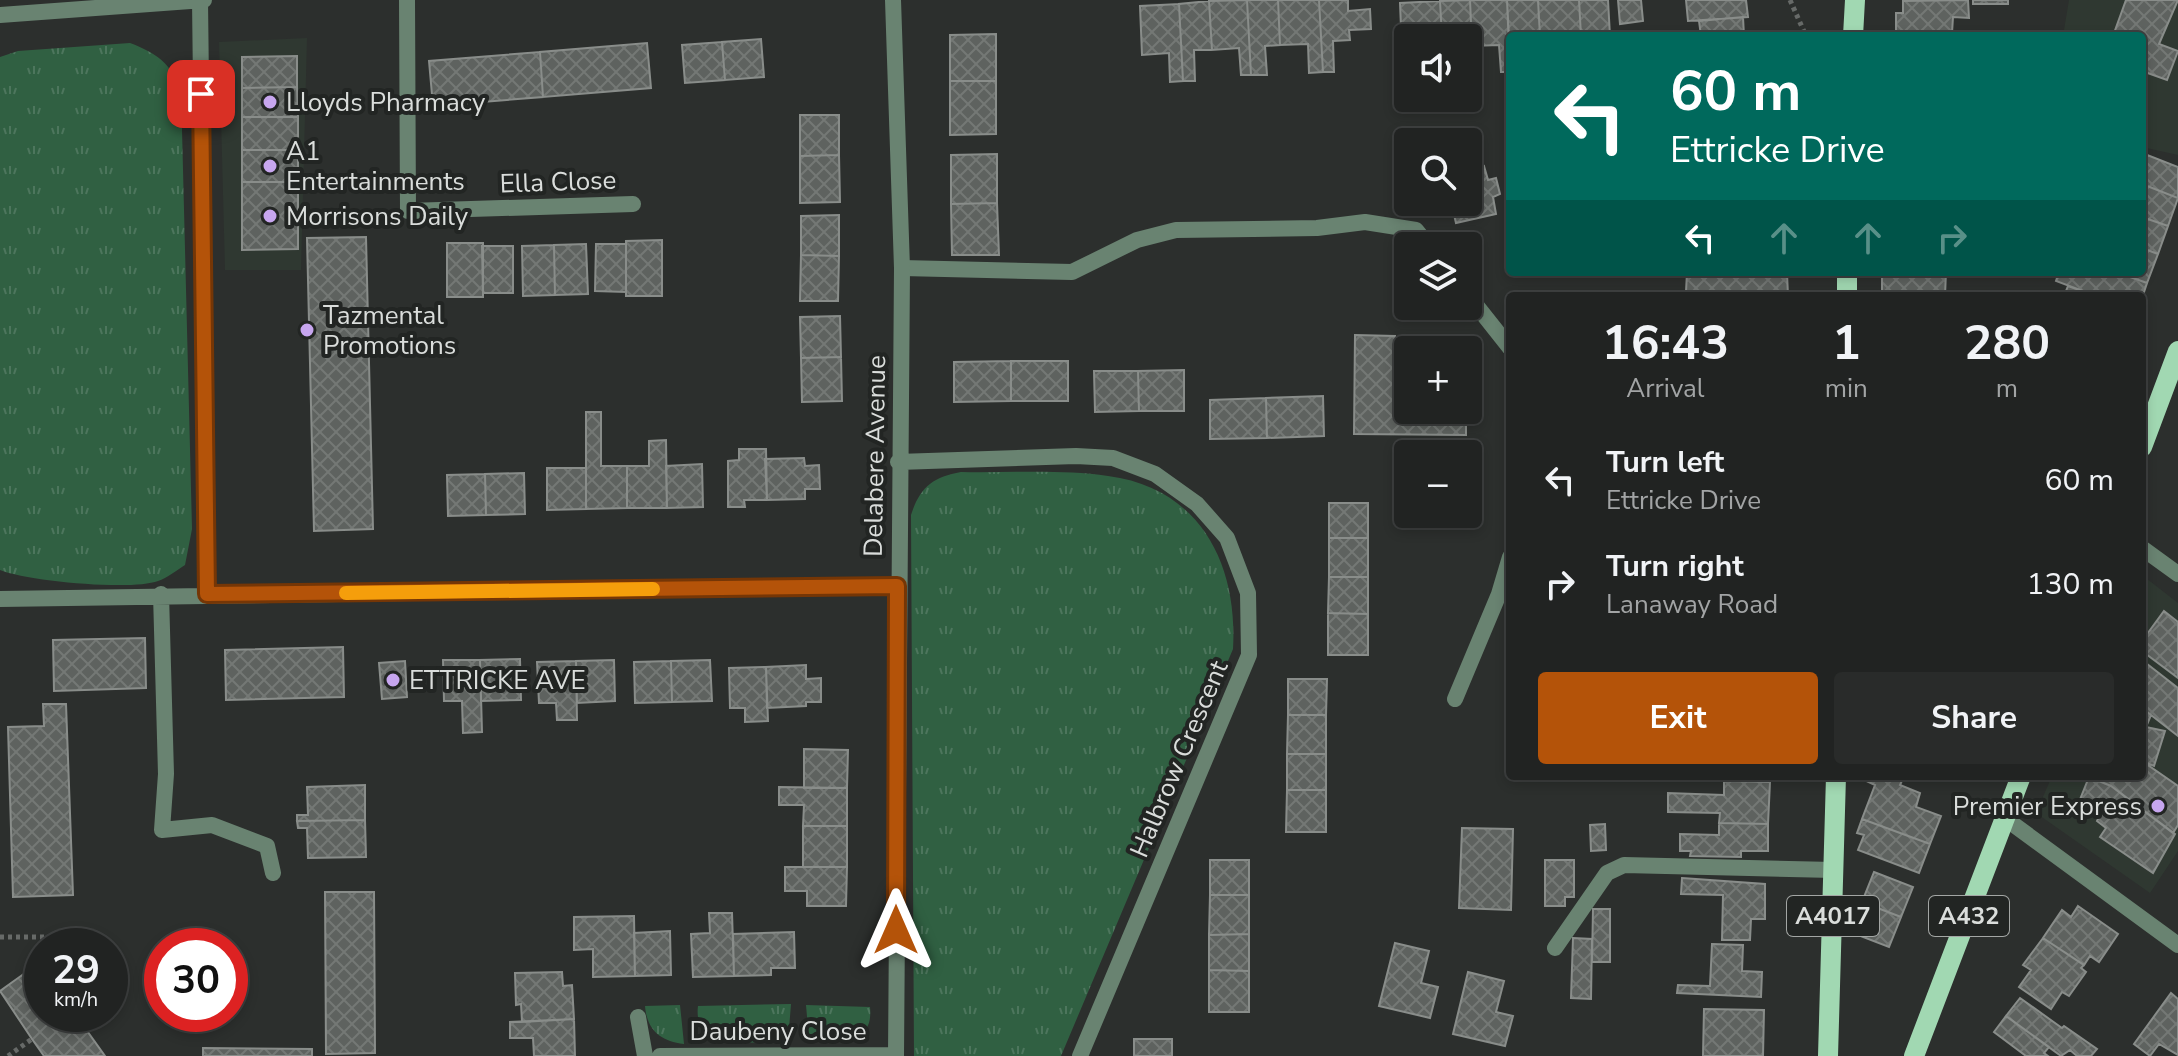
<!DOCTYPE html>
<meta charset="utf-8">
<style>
:root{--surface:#212322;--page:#292b2a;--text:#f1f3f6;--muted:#a2a4a5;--line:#3e4040;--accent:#b45309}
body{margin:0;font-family:"Nunito Sans",sans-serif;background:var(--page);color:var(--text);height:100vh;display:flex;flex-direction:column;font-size:30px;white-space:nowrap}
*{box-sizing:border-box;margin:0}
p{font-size:26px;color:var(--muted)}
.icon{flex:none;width:44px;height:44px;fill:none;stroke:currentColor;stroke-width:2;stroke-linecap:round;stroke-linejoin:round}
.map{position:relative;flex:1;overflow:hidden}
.drawer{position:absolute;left:1506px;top:292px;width:640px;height:488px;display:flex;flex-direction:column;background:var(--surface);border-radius:8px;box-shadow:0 4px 12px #0003,0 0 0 2px var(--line)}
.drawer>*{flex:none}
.hud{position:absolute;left:1506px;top:32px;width:640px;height:244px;border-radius:8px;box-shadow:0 4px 12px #0003,0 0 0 2px var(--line);background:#00695c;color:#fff;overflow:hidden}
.fabs{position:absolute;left:1394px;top:24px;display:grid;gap:16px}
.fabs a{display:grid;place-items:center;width:88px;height:88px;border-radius:8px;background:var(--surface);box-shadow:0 4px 12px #0003,0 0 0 2px var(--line);font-size:40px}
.speed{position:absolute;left:24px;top:928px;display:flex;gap:16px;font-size:40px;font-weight:700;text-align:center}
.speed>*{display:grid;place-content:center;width:104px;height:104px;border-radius:50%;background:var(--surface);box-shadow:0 4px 12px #0003,0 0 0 2px var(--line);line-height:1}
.speed small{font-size:20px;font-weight:400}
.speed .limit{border:12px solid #d22;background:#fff;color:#111}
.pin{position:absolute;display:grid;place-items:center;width:68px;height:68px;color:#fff;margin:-34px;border-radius:16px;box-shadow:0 4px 12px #0006}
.me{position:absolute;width:88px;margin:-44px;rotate:0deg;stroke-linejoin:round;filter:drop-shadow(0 0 6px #0008)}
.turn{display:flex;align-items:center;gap:28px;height:168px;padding:0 32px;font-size:36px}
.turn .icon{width:104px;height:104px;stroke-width:2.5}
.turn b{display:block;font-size:56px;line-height:68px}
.lanes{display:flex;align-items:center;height:76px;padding:0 32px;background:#0003;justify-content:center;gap:40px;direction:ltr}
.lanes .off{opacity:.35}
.eta{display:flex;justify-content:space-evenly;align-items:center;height:136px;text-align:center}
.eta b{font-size:48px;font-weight:700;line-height:56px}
.cta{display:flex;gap:16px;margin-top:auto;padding:16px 32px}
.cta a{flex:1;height:92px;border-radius:8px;background:var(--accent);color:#fff;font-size:32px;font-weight:700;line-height:92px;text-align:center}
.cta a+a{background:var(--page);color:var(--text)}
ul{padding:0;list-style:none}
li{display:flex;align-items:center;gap:24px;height:104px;padding:0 32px}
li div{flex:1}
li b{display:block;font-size:30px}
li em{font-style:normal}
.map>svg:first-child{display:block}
</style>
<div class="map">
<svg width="2178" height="1056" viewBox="0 0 2178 1056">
<defs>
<pattern id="grass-tufts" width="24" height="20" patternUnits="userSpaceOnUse" patternTransform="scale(2)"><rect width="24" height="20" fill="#306042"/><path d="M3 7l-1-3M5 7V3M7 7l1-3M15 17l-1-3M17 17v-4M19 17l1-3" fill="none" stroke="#4d765d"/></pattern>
<pattern id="building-cross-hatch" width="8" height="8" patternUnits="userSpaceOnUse" patternTransform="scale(2)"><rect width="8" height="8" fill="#5e625f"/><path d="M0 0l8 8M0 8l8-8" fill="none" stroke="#747875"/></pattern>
</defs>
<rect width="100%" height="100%" fill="#2c2f2d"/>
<!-- built -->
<path fill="#2f3831" d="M2069 0H2178V155L2142 147V36H2063Z
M307 38 301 270H225L219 42Z
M2142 575 2178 603V851L2150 893 2036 813 2052 776H2142Z"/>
<!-- grass -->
<path fill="url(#grass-tufts)" d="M130 43C156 53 170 62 181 90L192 529 185 565C177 570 167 578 158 581 131 591 27 581 0 570V57L18 51Z
M961 472C1009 473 1061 469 1108 476 1200 488 1238 564 1233 649L1061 1056H914L911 515C920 487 933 477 961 472Z
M791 1004 788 1041C759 1041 692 1054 698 1006Z
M680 1005 684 1044C660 1041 647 1030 645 1006Z
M806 1005 870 1007C874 1047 836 1041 809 1039Z"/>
<!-- building -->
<path fill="url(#building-cross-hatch)" stroke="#898d8a" stroke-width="2" d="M1247 0 1251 75H1241L1239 48 1212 50 1209 1Z
M1247 0H1278L1280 45 1265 46 1267 75H1251Z
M1278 0H1319L1323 72 1309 73 1308 44 1280 45Z
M1319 0H1348V11L1370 9 1371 29 1349 30 1350 40 1333 41 1334 72H1323Z
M1470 0 1472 46H1468V38H1442L1440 1Z
M1470 0H1507L1510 72H1501L1499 45 1472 46Z
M1507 0H1538L1540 36H1510V56Z
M1538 0H1579L1581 36H1540Z
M1579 0H1608L1610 36H1581Z
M1618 0H1641L1643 21 1620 24Z
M1686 0H1746L1748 17 1688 21Z
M1968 0 1969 18 1953 17 1952 33H1896V13H1903V1Z
M1973 0H2008V4H1973Z
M2126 0H2178L2159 44 2178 51 2167 80 2142 71V36H2113Z
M1209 1 1212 50H1194L1195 81H1183L1179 4Z
M1440 1 1442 38H1408V51L1402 52 1400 3Z
M1179 4 1183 81 1170 82 1169 53 1142 55 1140 6Z
M1743 17 1744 36H1701L1699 21Z
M1896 33H1952V36H1896Z
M996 34V81H950V35Z
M761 39 764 77 725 80 722 42Z
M722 42 725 80 685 83 682 45Z
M647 43 651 88 543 97 540 52Z
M540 52 543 97 433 106 429 61Z
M297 56V87L242 88V57Z
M950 81H996V134L950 135Z
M297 87 298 117H242V88Z
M800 115H839V155L800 156Z
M242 117H298V150H242Z
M242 150H298V182H242Z
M2142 153 2178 167V198L2142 184Z
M997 154V203L951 204V155Z
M839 155 840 202 800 203V156Z
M1484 166 1488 180 1496 178 1500 194 1493 197 1496 214 1456 223 1451 202H1468V169Z
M242 182H298V249L242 250Z
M2142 184 2178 198 2168 226 2142 217Z
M997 203 999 255H952L951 204Z
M839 215V256L801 255V216Z
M2142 217 2168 226 2158 254 2142 248Z
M366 237 373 529 314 531 307 238Z
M662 240V296H626V241Z
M447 243H483V297H447Z
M586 244 588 294 555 295 554 245Z
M596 244H626V292L595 291Z
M554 245 555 295 523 296 522 246Z
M482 246H513V293H483Z
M2142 248 2158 254 2147 283 2116 272H2142Z
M801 255 839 256 838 301H800Z
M1687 272 1787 273 1788 296 1686 292Z
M1882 272H1946L1945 296H1882Z
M2059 272H2116L2147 283 2142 298 2096 296 2056 281Z
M2068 286 2096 296H2064Z
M840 316 841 357 801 358 800 317Z
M1355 335 1395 336 1394 377H1408V410H1466V435L1354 434Z
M1436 336 1467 337V350H1436Z
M841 357 842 401 802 402 801 358Z
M1011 361H1068V401H1011Z
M1011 361V401L954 402V362Z
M1184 370V411H1139L1138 371Z
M1094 371H1138L1139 411 1095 412Z
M1323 396 1324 436 1267 438 1266 398Z
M1266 398 1267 438 1210 439V400Z
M586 412H601V466H627V508L586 509Z
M666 440 667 508H627V466H649V441Z
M739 449H766L767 500H744L745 507H728V461L739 460Z
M804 458 805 466 819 465 820 489H805V499L767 500 765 459Z
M702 464 703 507 667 508 666 466Z
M547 468H586V509L547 510Z
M524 473 525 514 486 515 485 474Z
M485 474 486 515 448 516 447 475Z
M1329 503H1368V538H1329Z
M1329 538H1368V577H1329Z
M1329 577H1368V614L1328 613Z
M2164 611 2178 622V678L2142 651V641Z
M1328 613 1368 614V655H1328Z
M145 638 146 688 54 691 53 640Z
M343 647 344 697 226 700 225 650Z
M520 659 521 700 481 701 480 660Z
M443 660H480L482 732 463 733 462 701H444Z
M614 660 615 701 577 703 576 661Z
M710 660 712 701 672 702 671 661Z
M2142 660 2178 688V736L2142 708Z
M405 661 407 697 382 699 379 663Z
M576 661 577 720H557L556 703H539L537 662Z
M671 661 672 702 635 703 634 662Z
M806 665V679L821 678V702H806V706L767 708 766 667Z
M766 667 768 721 745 722V708H730L729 668Z
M1288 679H1327L1326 715H1288Z
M43 704H66L73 895 13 897 8 727 44 726Z
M2142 708 2151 715 2146 727 2165 731 2154 766 2142 761Z
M1288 715H1326V754H1287Z
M804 749 848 750 847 788H804Z
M1287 754H1326V790H1287Z
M2142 761 2178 786V825L2173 833 2111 786 2089 777 2142 776Z
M1856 776H1904L1900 785 1920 793 1916 807 1941 816 1930 844 1862 819 1875 785Z
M2089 777 2111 786 2175 834 2153 873 2100 837 2106 828 2097 821 2099 817 2077 807Z
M1724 781 1770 782 1768 824 1719 823 1720 813 1668 812V793L1724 795Z
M365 785V820L297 821V815H308L307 787Z
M779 787 847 788V826H803L804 805H779Z
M1287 790H1326V832H1286Z
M1862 819 1930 844 1919 873 1858 850 1864 835 1857 833Z
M365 820 366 857 308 858 307 828H298L297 821Z
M1719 823 1768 824V851H1741V857L1690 856 1691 851H1680V834L1719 835Z
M1605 824 1606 850 1591 851 1590 825Z
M803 826H847V867H803Z
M1462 828 1513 829 1511 910 1459 908Z
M1210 860H1249V895H1210Z
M1545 860H1574V897H1565V906H1545Z
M785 867H847L846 906H807V891H785Z
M1874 872 1913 887 1901 917 1862 902Z
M1682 878 1765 884V919H1751L1750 940H1722L1723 895 1681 894Z
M325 892H374L375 1053 326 1054Z
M1210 895H1249V934L1209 935Z
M1862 902 1901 917 1889 947 1850 932Z
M2078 906 2118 934 2099 962 2090 956 2084 965 2043 938 2062 910 2071 917Z
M1593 909H1610V962H1592Z
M709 913H732L734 976 693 977 691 934 710 933Z
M634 916 635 976 593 977V949L574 950V917Z
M670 931 671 975 635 976 634 933Z
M794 932 795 968H771V975L734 976 733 934Z
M1249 934V971L1209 970V935Z
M1573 938 1592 939 1591 999 1571 998Z
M2043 938 2084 965 2081 968 2086 972 2069 996 2062 992 2051 1009 2019 987 2031 970 2023 965Z
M1395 943 1429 951 1421 983 1438 987 1430 1018 1379 1006Z
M1712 944 1743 945 1742 971 1762 972 1761 997 1677 993 1678 985 1710 986Z
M39 963 42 1014H75L105 1056H44L32 1039 0 991Z
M1209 970 1249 971V1012H1209Z
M562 972 563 986 572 985 574 1019 522 1022 521 1004 516 1005 515 973Z
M1468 972 1504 981 1496 1012 1513 1016 1505 1046 1453 1034Z
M2171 993 2178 999V1055L2159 1044 2150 1056 2134 1044Z
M2020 998 2062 1028 2064 1026 2097 1049 2091 1056H2077L2070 1050 2061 1056 2006 1016Z
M1704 1009 1764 1010 1763 1056H1703Z
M2006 1016 2049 1047 2044 1053 2048 1056H2026L1994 1032Z
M574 1019 575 1056H534L533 1038H510V1022Z
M1134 1039H1172V1056H1134Z
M203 1048 312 1049V1056H203Z"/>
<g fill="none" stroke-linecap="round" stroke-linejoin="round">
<!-- path -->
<path stroke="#676a68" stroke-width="5" stroke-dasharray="4 4" stroke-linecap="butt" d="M1790 0 1806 36
M1506 236H1510
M0 937H86
M8 1056 32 1039"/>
<!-- service -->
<path stroke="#698371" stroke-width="16" d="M902 268 1072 272 1137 240 1176 230 1317 228 1365 222 1416 230 1429 246
M1468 295 1510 348
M1455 699 1499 594 1510 557
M1555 948 1607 873 1624 865 1834 870"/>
<!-- minor -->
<path stroke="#698371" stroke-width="16" d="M200 0 207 594
M407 0 408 211 633 204
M893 0 902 268 896 1056
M0 15 204 0
M898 462 1076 456 1113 458 1155 474 1197 504 1227 538 1248 593 1249 655 1080 1056
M2142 548 2178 574
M161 594 166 774 162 830 212 825 267 846 273 873
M0 599 897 586
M2006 819 2178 945
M638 1017 645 1056
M660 1056 896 1055"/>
<!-- primary -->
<path stroke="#a1d8b2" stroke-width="20" d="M1853 36 1855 0
M1847 296V272
M2142 447 2178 351
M1828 1056 1836 776
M1914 1056 2021 776"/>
</g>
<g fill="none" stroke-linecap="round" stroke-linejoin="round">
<!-- route casing -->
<g stroke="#753606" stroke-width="20">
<path id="route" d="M201 94 207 594 897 586 896 930"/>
</g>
<!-- route -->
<use href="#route" stroke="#b45309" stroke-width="14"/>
<!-- slow -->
<path stroke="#f59e0b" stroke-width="14" d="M346 593 653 589"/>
</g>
<!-- markers -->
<g fill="#c7a6ef" stroke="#222523" stroke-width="3">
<circle cx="270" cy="102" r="8"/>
<circle cx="270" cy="166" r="8"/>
<circle cx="270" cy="216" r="8"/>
<circle cx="307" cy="330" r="8"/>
<circle cx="393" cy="680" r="8"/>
<circle cx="2158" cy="806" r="8"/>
</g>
<g text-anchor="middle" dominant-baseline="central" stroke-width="8" stroke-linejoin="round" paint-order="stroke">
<!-- shield labels -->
<g fill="#222523" stroke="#a3a6a4" stroke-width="2">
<rect x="1787" y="896" width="92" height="40" rx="6"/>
<rect x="1929" y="896" width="80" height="40" rx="6"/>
</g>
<g font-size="24" font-weight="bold" fill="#dadddb">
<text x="1833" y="916">A4017</text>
<text x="1969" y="916">A432</text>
</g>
<!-- poi labels -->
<g font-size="26" fill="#dadddb" stroke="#222523" text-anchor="start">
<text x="286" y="102">Lloyds Pharmacy</text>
<text x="286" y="151">A1<tspan x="286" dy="30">Entertainments</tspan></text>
<text x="286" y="216">Morrisons Daily</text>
<text x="323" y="315">Tazmental<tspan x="323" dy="30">Promotions</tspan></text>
<text x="409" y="680">ETTRICKE AVE</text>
<text x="2142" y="806" text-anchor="end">Premier Express</text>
</g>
<!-- street labels -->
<g font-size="26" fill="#dadddb" stroke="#222523">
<text transform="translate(558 182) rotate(-2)">Ella Close</text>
<text transform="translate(875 456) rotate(-89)">Delabere Avenue</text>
<text transform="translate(1179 759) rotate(-67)">Halbrow Crescent</text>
<text x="778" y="1031">Daubeny Close</text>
</g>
</g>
</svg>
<div class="fabs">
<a><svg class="icon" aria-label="sound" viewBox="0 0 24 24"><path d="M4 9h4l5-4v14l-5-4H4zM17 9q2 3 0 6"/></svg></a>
<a><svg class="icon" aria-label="search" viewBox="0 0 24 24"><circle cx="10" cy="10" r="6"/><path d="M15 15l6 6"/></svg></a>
<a><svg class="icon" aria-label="layers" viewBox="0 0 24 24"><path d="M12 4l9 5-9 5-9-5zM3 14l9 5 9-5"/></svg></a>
<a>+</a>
<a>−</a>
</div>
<div class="speed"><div>29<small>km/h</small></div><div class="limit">30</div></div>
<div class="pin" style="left:201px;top:94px;background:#d93025"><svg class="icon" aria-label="arrive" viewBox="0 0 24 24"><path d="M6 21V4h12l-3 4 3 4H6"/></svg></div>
<svg class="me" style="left:896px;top:930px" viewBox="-20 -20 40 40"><path d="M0-17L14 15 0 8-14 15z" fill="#b45309" stroke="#fff" stroke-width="4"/></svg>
<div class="hud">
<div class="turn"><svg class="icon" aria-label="left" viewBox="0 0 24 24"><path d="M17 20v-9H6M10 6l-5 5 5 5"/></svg><div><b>60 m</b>Ettricke Drive</div></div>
<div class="lanes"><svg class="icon" aria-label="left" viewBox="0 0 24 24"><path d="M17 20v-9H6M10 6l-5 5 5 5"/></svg><svg class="icon off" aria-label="ahead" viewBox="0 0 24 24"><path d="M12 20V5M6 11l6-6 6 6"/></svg><svg class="icon off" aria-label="ahead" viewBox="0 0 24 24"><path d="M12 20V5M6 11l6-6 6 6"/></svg><svg class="icon off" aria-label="right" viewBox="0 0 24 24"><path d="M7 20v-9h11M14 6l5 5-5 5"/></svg></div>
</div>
<section class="drawer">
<div class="eta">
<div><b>16:43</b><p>Arrival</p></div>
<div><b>1</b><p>min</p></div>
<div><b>280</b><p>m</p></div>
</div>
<ul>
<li><svg class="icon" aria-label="left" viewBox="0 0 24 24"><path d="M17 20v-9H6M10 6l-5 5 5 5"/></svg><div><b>Turn left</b><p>Ettricke Drive</p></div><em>60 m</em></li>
<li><svg class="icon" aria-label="right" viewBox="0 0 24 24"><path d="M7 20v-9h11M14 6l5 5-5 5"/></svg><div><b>Turn right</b><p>Lanaway Road</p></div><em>130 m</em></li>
</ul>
<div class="cta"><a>Exit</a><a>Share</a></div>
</section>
</div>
